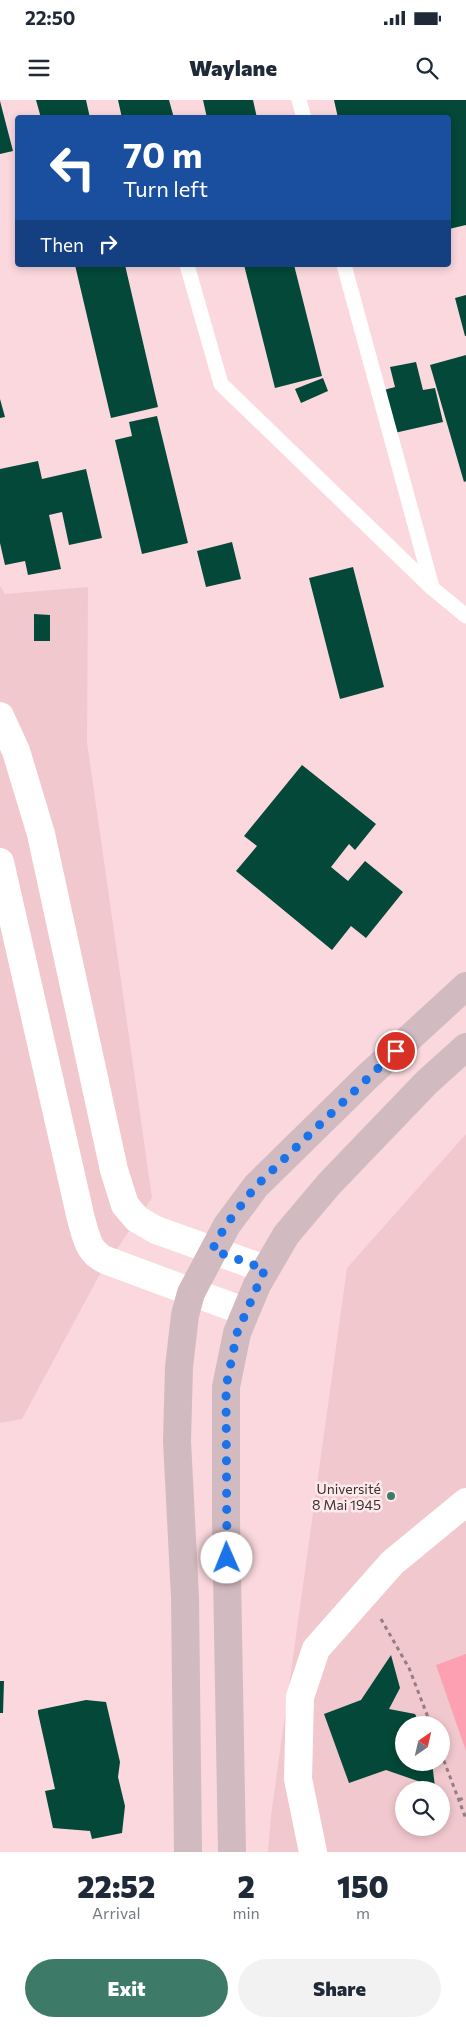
<!DOCTYPE html>
<meta charset="utf-8">
<style>
:root{--surface:#fff;--page:#f2f2f3;--text:#1f2937;--muted:#747a83;--accent:#3d7b68}
body{margin:0;font-family:Commissioner,sans-serif;background:var(--page);color:var(--text);height:100vh;display:flex;flex-direction:column;font-size:19px;white-space:nowrap}
*{box-sizing:border-box;margin:0}
p{font-size:16px;color:var(--muted)}
.icon{flex:none;width:28px;height:28px;fill:none;stroke:currentColor;stroke-width:2;stroke-linecap:round;stroke-linejoin:round}
.map{position:relative;height:1752px;overflow:hidden}
.details{display:flex;flex-direction:column;background:var(--surface);flex:1}
.details>*{flex:none}
.top-card{position:absolute;left:15px;top:15px;width:436px;height:152px;border-radius:5px;box-shadow:0 2px 8px #0003;background:#1a4fa0;color:#fff;overflow:hidden}
.needle{width:32px;rotate:34deg}
.controls{position:absolute;left:395px;top:1616px;display:grid;gap:10px}
.controls a{display:grid;place-items:center;width:55px;height:55px;border-radius:50%;background:var(--surface);box-shadow:0 2px 8px #0003;font-size:25px}
.pin{position:absolute;display:grid;place-items:center;width:42px;height:42px;color:#fff;margin:-21px;border:2px solid #fff;border-radius:50%;box-shadow:0 1px 5px #0007}
.me{position:absolute;width:55px;margin:-28px;rotate:359deg;stroke-linejoin:round;filter:drop-shadow(0 0 4px #0008)}
.turn{display:flex;align-items:center;gap:18px;height:105px;padding:0 25px;font-size:22px}
.turn .icon{width:65px;height:65px;stroke-width:2.5}
.turn b{display:block;font-size:35px;line-height:42px}
.then{display:flex;align-items:center;height:48px;padding:0 25px;background:#0003;gap:10px;font-size:19px}
.eta{display:flex;justify-content:space-evenly;align-items:center;height:85px;text-align:center}
.eta b{font-size:30px;font-weight:800;line-height:35px}
.cta{display:flex;gap:10px;margin-top:auto;padding:10px 25px}
.cta a{flex:1;height:58px;border-radius:30px;background:var(--accent);color:#fff;font-size:20px;font-weight:800;line-height:58px;text-align:center}
.cta a+a{background:var(--page);color:var(--text)}
.status{display:flex;justify-content:space-between;align-items:center;height:35px;padding:0 25px;background:var(--surface);direction:ltr}
.status svg{height:14px;fill:currentColor}
header{display:flex;justify-content:space-between;align-items:center;height:65px;padding:0 25px;background:var(--surface);font-size:22px;font-weight:800}
.map>svg:first-child{display:block}
</style>
<div class="status"><b>22:50</b><svg viewBox="0 0 49 12"><path d="M0 12V9h3v3zM5 12V6h3v6zM10 12V3h3v9zM15 12V0h3v12zM26 1h20v11H26zM47 4h2v5h-2z"/></svg></div>
<header><svg class="icon" aria-label="menu" viewBox="0 0 24 24"><path d="M4 6h16M4 12h16M4 18h16"/></svg>Waylane<svg class="icon" aria-label="search" viewBox="0 0 24 24"><circle cx="10" cy="10" r="6"/><path d="M15 15l6 6"/></svg></header>
<div class="map">
<svg width="466" height="1752" viewBox="0 0 466 1752">
<rect width="100%" height="100%" fill="#fad8dd"/>
<!-- built -->
<path fill="#f1c8ce" fill-rule="evenodd" d="M0 486 5 494 88 487 87 642 152 1098 101 1172 22 1319 0 1323Z
M466 1034V1752H268L271 1716 347 1168ZM404 1625H441V1662H404ZM404 1690H441V1728H404Z"/>
<!-- green -->
<path fill="#fca0b2" d="M466 1554V1651L436 1565Z"/>
<!-- building -->
<path fill="#034838" d="M36 0H86L90 18H41Z
M118 0H169L174 18H122Z
M203 0H253L257 18H207Z
M334 0H466V125L449 129V18H338Z
M0 1 13 51 0 54Z
M75 165H125L158 307 111 318Z
M244 165H294L322 276 275 288Z
M466 195V236H465L455 198Z
M466 255V381L464 382 430 265Z
M416 262 423 290 435 288 443 322 390 334 380 291 395 287 390 267Z
M323 278 328 291 301 303 295 289Z
M0 299 5 317 0 318Z
M157 316 188 443 142 454 115 340 132 336 129 322Z
M38 361 42 379 86 369 102 438 69 445 62 412 49 415 61 469 28 475 25 461 5 465 0 443V369Z
M232 442 241 479 206 487 197 451Z
M353 467 384 587 340 599 309 478Z
M34 514 50 515V541H34Z
M302 665 376 724 355 750 349 744 331 767 348 781 365 761 403 792 366 838 351 826 332 850 236 771 257 746 244 736Z
M391 1555 400 1588 389 1609 415 1614 420 1624 404 1625V1647L401 1650 404 1651V1662H432L435 1687 386 1670 349 1683 324 1614 361 1600Z
M0 1581H4L3 1613H0Z
M86 1600 106 1602 120 1662 118 1677 125 1706 122 1733 92 1739 90 1731 53 1728 45 1691 55 1689 38 1613V1610Z"/>
<g fill="none" stroke-linecap="round" stroke-linejoin="round">
<!-- path -->
<path stroke="#947e81" stroke-width="3" stroke-dasharray="4 4" stroke-linecap="butt" d="M381 1519 409 1568 431 1625
M441 1653 466 1719
M459 1700 466 1697"/>
<!-- lane -->
<path stroke="#fff" stroke-width="15" d="M299 0 304 18
M187 165 221 284 432 488 466 516
M344 165 432 487"/>
<!-- street -->
<path stroke="#fff" stroke-width="28" d="M0 616 16 651 41 734 114 1070 125 1105 137 1119 156 1130 265 1169
M0 762 81 1119C87 1139 88 1153 108 1161L246 1212
M313 1752 298 1679 300 1597 316 1549 392 1463 466 1402"/>
<!-- secondary -->
<path stroke="#d2bbc0" stroke-width="28" d="M188 1752 185 1497 177 1341 179 1267 185 1215 191 1193 227 1125 256 1086 368 976 466 886
M232 1752 226 1420V1287L237 1233 257 1185 286 1135 329 1084 427 982 466 947"/>
</g>
<g fill="none" stroke-linecap="round" stroke-linejoin="round">
<!-- route -->
<path stroke="#1a73e8" stroke-width="9" stroke-dasharray="0 16.2" d="M227 1458 226 1287 237 1233 265 1169 212 1150 226 1125 256 1086 396 951"/>
</g>
<!-- markers -->
<circle fill="#3d7b68" stroke="#fee9ec" stroke-width="2" cx="391" cy="1396" r="5"/>
<g text-anchor="middle" dominant-baseline="central" stroke-width="5" stroke-linejoin="round" paint-order="stroke">
<!-- poi labels -->
<g font-size="14" fill="#3d3032" stroke="#fee9ec" text-anchor="end">
<text x="381" y="1388">Université<tspan x="381" dy="16">8 Mai 1945</tspan></text>
</g>
</g>
</svg>
<div class="controls">
<a><svg class="needle" viewBox="-14 -14 28 28"><path d="M0-13l5 13h-10z" fill="#e53935"/><path d="M0 13l5-13h-10z" fill="#747a83"/></svg></a>
<a><svg class="icon" aria-label="search" viewBox="0 0 24 24"><circle cx="10" cy="10" r="6"/><path d="M15 15l6 6"/></svg></a>
</div>
<div class="pin" style="left:396px;top:951px;background:#d93025"><svg class="icon" aria-label="arrive" viewBox="0 0 24 24"><path d="M6 21V4h12l-3 4 3 4H6"/></svg></div>
<svg class="me" style="left:227px;top:1458px" viewBox="-20 -20 40 40"><circle r="19" fill="#fff"/><path d="M0-13L10 11 0 6-10 11z" fill="#1a73e8"/></svg>
<div class="top-card">
<div class="turn"><svg class="icon" aria-label="left" viewBox="0 0 24 24"><path d="M17 20v-9H6M10 6l-5 5 5 5"/></svg><div><b>70 m</b>Turn left</div></div>
<div class="then">Then<svg class="icon" aria-label="right" viewBox="0 0 24 24"><path d="M7 20v-9h11M14 6l5 5-5 5"/></svg></div>
</div>
</div>
<section class="details">
<div class="eta">
<div><b>22:52</b><p>Arrival</p></div>
<div><b>2</b><p>min</p></div>
<div><b>150</b><p>m</p></div>
</div>
<div class="cta"><a>Exit</a><a>Share</a></div>
</section>
